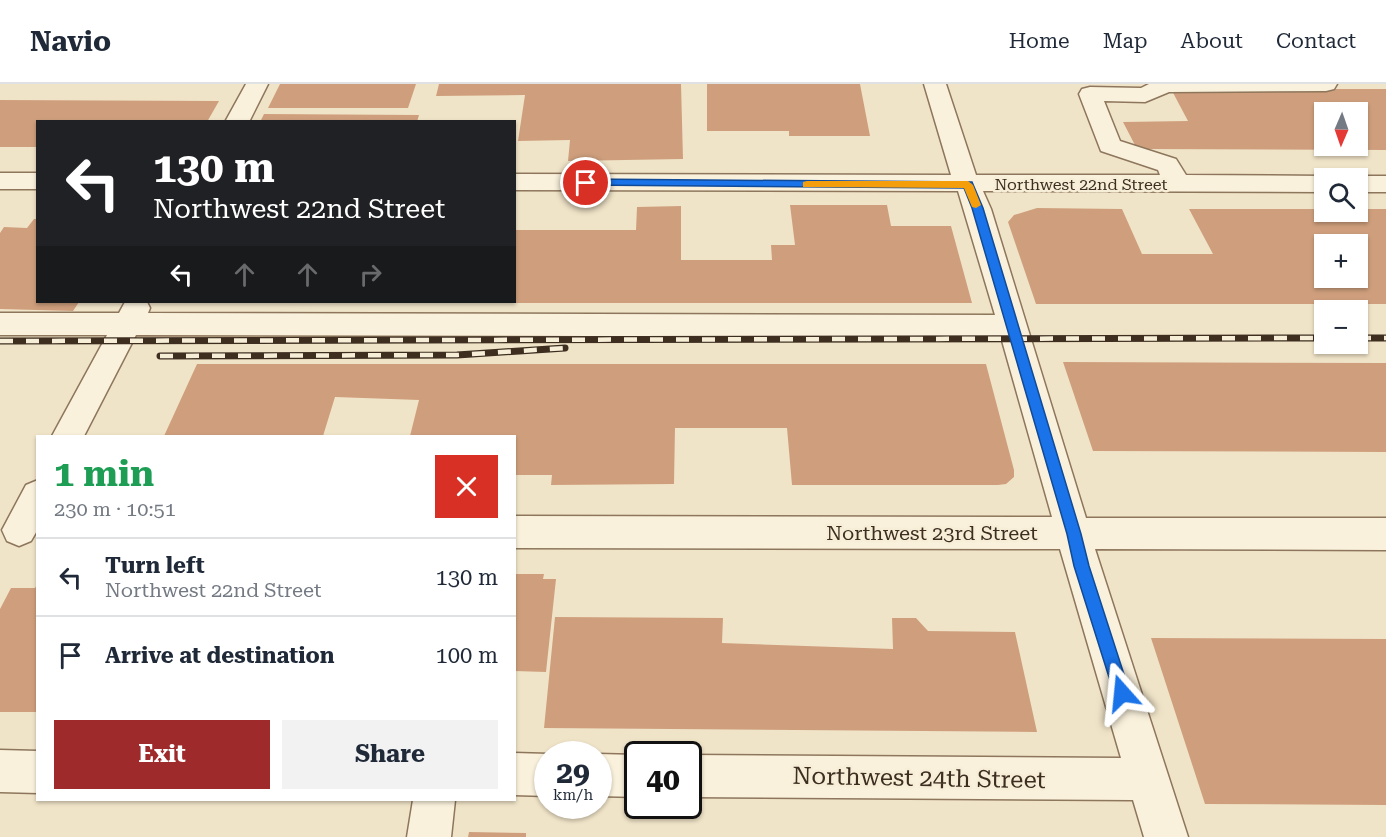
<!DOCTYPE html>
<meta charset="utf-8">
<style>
:root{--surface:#fff;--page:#f2f2f3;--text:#1f2937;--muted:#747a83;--line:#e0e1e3;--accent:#9e2a2b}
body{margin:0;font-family:"Roboto Serif",serif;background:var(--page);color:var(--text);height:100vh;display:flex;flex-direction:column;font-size:22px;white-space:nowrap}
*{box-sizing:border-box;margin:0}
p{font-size:20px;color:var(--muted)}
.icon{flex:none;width:33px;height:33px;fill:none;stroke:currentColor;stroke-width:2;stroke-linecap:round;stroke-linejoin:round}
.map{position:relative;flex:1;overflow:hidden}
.side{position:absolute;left:36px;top:351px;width:480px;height:366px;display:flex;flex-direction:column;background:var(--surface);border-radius:0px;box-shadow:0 2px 4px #0004}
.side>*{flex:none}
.hud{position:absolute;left:36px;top:36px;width:480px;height:183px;border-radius:0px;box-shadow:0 2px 4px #0004;background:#202124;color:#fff;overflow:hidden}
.needle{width:39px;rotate:182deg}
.buttons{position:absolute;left:1314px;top:18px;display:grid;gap:12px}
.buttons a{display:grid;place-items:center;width:54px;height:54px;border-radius:0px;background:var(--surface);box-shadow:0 2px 4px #0004;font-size:30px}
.speed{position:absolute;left:534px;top:657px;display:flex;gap:12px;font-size:30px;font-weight:700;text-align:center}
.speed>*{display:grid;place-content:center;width:78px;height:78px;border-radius:50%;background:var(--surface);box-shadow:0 2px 4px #0004;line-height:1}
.speed small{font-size:15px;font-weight:400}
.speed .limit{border:3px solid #111;border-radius:9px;background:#fff;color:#111}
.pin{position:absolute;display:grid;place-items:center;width:51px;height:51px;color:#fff;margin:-26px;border:3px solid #fff;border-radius:50%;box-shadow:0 2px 6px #0007}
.me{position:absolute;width:66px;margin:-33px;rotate:342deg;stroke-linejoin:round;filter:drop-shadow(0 0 4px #0008)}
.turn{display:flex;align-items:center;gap:21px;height:126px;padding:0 18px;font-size:27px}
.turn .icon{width:78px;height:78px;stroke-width:2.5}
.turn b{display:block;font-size:42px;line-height:51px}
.lanes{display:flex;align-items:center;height:57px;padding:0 18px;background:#0003;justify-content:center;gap:30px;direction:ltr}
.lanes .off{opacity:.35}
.round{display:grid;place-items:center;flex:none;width:63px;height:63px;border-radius:0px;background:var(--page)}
.overview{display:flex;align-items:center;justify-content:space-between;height:102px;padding:0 18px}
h1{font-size:36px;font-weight:700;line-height:45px;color:#1e9e55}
.action{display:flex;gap:12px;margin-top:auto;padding:12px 18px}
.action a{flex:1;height:69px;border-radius:0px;background:var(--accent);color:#fff;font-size:24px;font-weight:700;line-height:69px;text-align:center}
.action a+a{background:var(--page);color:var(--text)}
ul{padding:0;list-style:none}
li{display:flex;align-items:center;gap:18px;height:78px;padding:0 18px;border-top:2px solid var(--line)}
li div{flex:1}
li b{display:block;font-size:22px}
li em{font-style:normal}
header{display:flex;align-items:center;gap:36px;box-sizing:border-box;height:84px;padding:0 30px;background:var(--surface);border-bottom:2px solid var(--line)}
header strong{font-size:28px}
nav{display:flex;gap:33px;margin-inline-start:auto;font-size:21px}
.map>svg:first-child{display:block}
</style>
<header>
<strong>Navio</strong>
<nav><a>Home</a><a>Map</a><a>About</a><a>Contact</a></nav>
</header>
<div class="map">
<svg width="1386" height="753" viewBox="0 0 1386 753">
<rect width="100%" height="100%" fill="#f0e4c8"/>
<!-- building -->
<path fill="#cf9f7d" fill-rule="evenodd" d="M280 0H416L408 24H268Z
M439 0H681L683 75 568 77 570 56 518 57 525 11 436 12Z
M707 0H860L870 52H789V47H707Z
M1171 5H1386V66L1137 65 1123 38 1188 37ZM1324 28H1358V62H1324Z
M0 16 219 17 207 38H38V63H0Z
M264 30 419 31 417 38H260Z
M790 121H887L891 142H951L972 219H514V146H636L637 123 681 122V176H772L771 161H795Z
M1037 124 1122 125 1142 170H1213L1189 125H1324V128H1358V125H1386V220H1036L1008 138 1014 131ZM1324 160H1358V194H1324Z
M34 135H38V218H79L73 227 0 225V149L4 143 27 144Z
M1063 278 1386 279V368L1093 367Z
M197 280H986L1014 386V393L1006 400 998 401H792L787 344H675L674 400 551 401 552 391H514V352H410L419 316 335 313 323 352H164Z
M514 490H544L543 495H556L546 588 514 587Z
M38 499V628H0V525L11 504H35Z
M555 533 723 534 722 559 893 565 892 534H916L928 547 1015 548 1037 648 544 644Z
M1151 554 1386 555V721L1205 720Z
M469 748 526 749V753H468Z"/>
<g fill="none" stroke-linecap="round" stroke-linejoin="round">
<!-- minor casing -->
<g stroke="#8d765c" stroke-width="3">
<path id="minor" d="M246 0H268L249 38H225Z
M924 0H946L976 91H1160L1158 86 1101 67 1079 10 1082 5 1090 3 1141 4 1149 0H1337L1334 5 1326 7 1169 8 1145 18 1104 17 1120 57 1176 75 1186 91 1324 92 1333 94H1324V108L983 107 991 125 1086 434H1386V466L1095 465 1188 753H1144L1133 716 688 713V671L1121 674 1060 465 514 464V432L1052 433 1001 253 136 251 84 352H52L107 251H0V229H119L125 218H147L150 224 148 229 995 231 958 107 514 106V90L951 91Z
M0 89H38V105H0Z
M1358 92H1386V108H1358V94H1349Z
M38 396V445L31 457 19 462 7 457 2 446 26 401Z
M0 666 38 667V709L0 708Z
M514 669 549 670 548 712 514 711Z
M597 670H598L638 671V713L598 712Z
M413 716H455L451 753H407Z"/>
</g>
<!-- minor -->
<use href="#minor" fill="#faf1dc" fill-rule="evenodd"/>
<!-- rail casing -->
<g stroke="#3d2e20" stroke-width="7">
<path id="rail" d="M1358 254H1386
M0 257 1324 254
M160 272 457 271 565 264"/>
</g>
<!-- rail -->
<use href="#rail" stroke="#f7eed8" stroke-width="4.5" stroke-dasharray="13" stroke-linecap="butt"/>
</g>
<!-- route -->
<path fill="#1a73e8" stroke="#114b97" stroke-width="1.5" d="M586 95 972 98 983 124 1081 450 1089 482 1130 609 1128 615 1122 617 1116 615 1114 609 1074 482 1067 450 972 124 964 104 583 101V96Z"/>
<!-- slow -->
<path fill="#f59e0b" d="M807 97H968L973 101 981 121 976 124 972 123 964 104 803 103V98Z"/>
<g text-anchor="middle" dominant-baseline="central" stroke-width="5" stroke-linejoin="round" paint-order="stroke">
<!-- far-street labels -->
<g font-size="16" fill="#3d2e20" stroke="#f7eed8">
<text x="1081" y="100">Northwest 22nd Street</text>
</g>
<!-- street labels -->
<g font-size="20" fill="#3d2e20" stroke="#f7eed8">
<text x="932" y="449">Northwest 23rd Street</text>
</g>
<!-- near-street labels -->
<g font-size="24" fill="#3d2e20" stroke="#f7eed8">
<text transform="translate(919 694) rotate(1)">Northwest 24th Street</text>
</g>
</g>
</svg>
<div class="buttons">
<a><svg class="needle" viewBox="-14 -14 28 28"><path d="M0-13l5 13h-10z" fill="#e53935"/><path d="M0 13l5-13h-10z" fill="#747a83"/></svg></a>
<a><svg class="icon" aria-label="search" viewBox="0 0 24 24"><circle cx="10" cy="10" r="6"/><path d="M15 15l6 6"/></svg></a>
<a>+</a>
<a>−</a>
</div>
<div class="speed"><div>29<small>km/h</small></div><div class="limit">40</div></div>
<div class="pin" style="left:586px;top:99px;background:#d93025"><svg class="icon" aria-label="arrive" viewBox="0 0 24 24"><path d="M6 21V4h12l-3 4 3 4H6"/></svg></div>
<svg class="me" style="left:1122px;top:609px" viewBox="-20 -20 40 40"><path d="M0-17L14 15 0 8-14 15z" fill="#1a73e8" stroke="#fff" stroke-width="4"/></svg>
<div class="hud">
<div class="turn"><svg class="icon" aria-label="left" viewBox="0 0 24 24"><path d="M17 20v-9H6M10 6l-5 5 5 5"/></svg><div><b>130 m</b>Northwest 22nd Street</div></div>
<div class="lanes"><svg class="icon" aria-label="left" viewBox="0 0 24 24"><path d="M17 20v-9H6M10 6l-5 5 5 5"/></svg><svg class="icon off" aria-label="ahead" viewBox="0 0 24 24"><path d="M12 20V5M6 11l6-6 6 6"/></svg><svg class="icon off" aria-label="ahead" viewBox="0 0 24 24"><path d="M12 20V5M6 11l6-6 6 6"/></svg><svg class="icon off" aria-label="right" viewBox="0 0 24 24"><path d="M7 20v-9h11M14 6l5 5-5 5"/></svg></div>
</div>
<section class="side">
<div class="overview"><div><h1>1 min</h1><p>230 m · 10:51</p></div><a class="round" style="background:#d93025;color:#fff"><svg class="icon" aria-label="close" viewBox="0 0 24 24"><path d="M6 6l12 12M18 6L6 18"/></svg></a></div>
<ul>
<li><svg class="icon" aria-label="left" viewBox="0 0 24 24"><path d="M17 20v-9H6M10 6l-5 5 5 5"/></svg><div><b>Turn left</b><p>Northwest 22nd Street</p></div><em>130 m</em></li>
<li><svg class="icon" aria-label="arrive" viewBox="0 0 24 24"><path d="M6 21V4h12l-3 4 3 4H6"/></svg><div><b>Arrive at destination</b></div><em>100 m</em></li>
</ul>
<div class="action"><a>Exit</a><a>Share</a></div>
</section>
</div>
